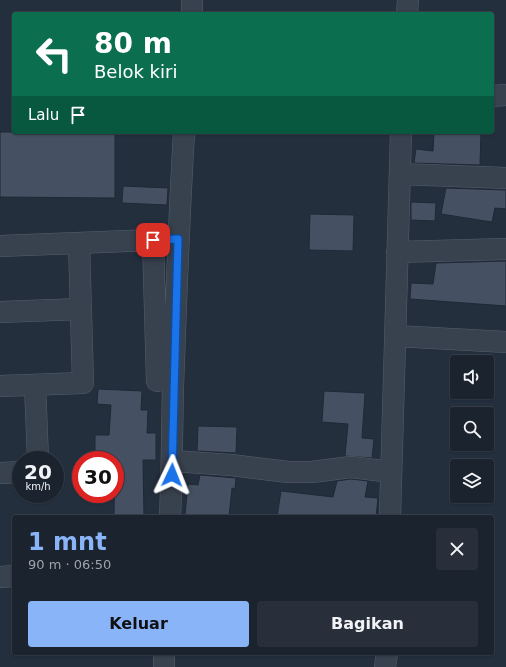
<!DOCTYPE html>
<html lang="id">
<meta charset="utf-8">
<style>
:root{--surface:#1b232e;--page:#282f3a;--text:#f1f3f6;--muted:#a0a4aa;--line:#39404a;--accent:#8ab4f8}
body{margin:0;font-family:"DejaVu Sans",sans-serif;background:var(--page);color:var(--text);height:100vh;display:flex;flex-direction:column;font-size:15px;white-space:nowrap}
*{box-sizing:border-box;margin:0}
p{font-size:13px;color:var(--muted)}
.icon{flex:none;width:22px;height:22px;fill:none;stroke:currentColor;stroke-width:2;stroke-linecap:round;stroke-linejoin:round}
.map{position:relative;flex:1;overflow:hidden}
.drawer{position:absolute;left:12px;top:515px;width:482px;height:140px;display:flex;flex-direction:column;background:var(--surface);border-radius:4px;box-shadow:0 1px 3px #0004,0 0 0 1px var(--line)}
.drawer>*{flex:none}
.guide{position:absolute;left:12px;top:12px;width:482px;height:122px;border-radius:4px;box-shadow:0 1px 3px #0004,0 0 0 1px var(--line);background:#0b6e4f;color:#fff;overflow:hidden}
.buttons{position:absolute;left:450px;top:355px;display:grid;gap:8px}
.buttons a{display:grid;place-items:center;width:44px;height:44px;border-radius:4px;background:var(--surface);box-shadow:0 1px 3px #0004,0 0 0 1px var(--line);font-size:20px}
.speed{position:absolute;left:12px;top:451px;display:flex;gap:8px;font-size:20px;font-weight:700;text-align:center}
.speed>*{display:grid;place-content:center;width:52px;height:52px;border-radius:50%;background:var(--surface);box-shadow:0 1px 3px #0004,0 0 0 1px var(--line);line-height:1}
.speed small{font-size:10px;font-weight:400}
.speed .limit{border:6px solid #d22;background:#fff;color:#111}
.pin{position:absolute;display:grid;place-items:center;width:34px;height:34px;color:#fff;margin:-17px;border-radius:8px;box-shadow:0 2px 6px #0006}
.me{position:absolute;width:44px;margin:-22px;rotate:2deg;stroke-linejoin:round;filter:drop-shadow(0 0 3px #0008)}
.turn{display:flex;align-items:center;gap:14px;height:84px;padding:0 16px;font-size:18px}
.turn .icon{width:52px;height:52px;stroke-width:2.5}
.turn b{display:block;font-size:28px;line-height:34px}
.then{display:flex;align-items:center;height:38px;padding:0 16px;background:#0003;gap:8px;font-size:15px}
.round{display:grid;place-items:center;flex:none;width:42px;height:42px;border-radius:4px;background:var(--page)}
.headline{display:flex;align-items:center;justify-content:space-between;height:68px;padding:0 16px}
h1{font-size:24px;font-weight:600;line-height:30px;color:var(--accent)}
.button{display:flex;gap:8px;margin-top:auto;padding:8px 16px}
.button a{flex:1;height:46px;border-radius:4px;background:var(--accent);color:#111;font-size:16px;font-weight:600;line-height:46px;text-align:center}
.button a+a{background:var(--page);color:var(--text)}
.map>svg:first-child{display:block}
</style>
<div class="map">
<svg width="506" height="667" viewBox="0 0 506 667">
<rect width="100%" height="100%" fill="#242f3e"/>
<!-- building -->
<path fill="#455162" stroke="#1f2835" d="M0 132H115V198L0 197Z
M434 132H481L480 165 414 163 416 149 433 151Z
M123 186 168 188 167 205 122 203Z
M446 188 506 190V209L495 208 492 222 441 214Z
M411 202 436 203 435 221 411 220Z
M310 214 354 215 353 251 309 250Z
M506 261V306L410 299 411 283 433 284 436 263Z
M98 389 142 391 141 410H148L147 433H156V460H143L144 515 114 516 115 460H95V435H109L111 405 97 404Z
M324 391 365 393 362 438 374 439 372 458 345 456 348 424 322 422Z
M198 426 237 427 236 453 197 451Z
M200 475 236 478 235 489 232 488 229 517 185 515 188 484 198 485Z
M351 479 368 481 365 497 378 498 376 517H277L281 491 333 497 337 481Z"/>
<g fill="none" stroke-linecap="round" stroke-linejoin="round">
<!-- minor casing -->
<g stroke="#565f6c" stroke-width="22">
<path id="minor" d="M192 14V0
M407 14 408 0
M492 96 506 95
M400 174 506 178
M153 240 157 381
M0 246 178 239
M397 252 506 249
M0 312 81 309
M396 336 506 342
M35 385 38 460
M0 386 83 383 79 243
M173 461 231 465 288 472H312L351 467 391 472
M0 473 21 472
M170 517C172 473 172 430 173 387 176 302 179 217 184 132
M390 517 401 132
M0 577 14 576
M164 667V653
M385 667 387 653"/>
</g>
<!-- minor -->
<use href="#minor" stroke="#38414e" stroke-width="21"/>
</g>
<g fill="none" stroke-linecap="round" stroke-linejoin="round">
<!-- route casing -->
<g stroke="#114b97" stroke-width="10">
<path id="route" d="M153 240 178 239 172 475"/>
</g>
<!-- route -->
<use href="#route" stroke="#1a73e8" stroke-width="7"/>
</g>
</svg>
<div class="buttons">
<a><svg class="icon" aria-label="sound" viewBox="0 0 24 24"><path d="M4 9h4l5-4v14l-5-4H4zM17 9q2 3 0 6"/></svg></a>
<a><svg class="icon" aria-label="search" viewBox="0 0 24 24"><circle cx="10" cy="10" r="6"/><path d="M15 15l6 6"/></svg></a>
<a><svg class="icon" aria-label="layers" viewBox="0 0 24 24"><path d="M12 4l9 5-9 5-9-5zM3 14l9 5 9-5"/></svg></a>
</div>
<div class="speed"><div>20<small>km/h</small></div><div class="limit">30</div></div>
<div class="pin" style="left:153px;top:240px;background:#d93025"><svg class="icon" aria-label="arrive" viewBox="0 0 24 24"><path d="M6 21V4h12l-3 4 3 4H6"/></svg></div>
<svg class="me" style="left:172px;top:475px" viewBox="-20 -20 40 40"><path d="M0-17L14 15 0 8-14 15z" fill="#1a73e8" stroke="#fff" stroke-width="4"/></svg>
<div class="guide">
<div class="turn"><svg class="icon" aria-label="left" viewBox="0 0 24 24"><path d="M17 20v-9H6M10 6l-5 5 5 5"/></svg><div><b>80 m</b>Belok kiri</div></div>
<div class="then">Lalu<svg class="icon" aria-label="arrive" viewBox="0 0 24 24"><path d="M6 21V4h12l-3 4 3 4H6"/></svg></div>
</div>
<section class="drawer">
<div class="headline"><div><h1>1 mnt</h1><p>90 m · 06:50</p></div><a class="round"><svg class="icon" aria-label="close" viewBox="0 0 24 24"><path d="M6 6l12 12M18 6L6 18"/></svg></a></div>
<div class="button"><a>Keluar</a><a>Bagikan</a></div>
</section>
</div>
